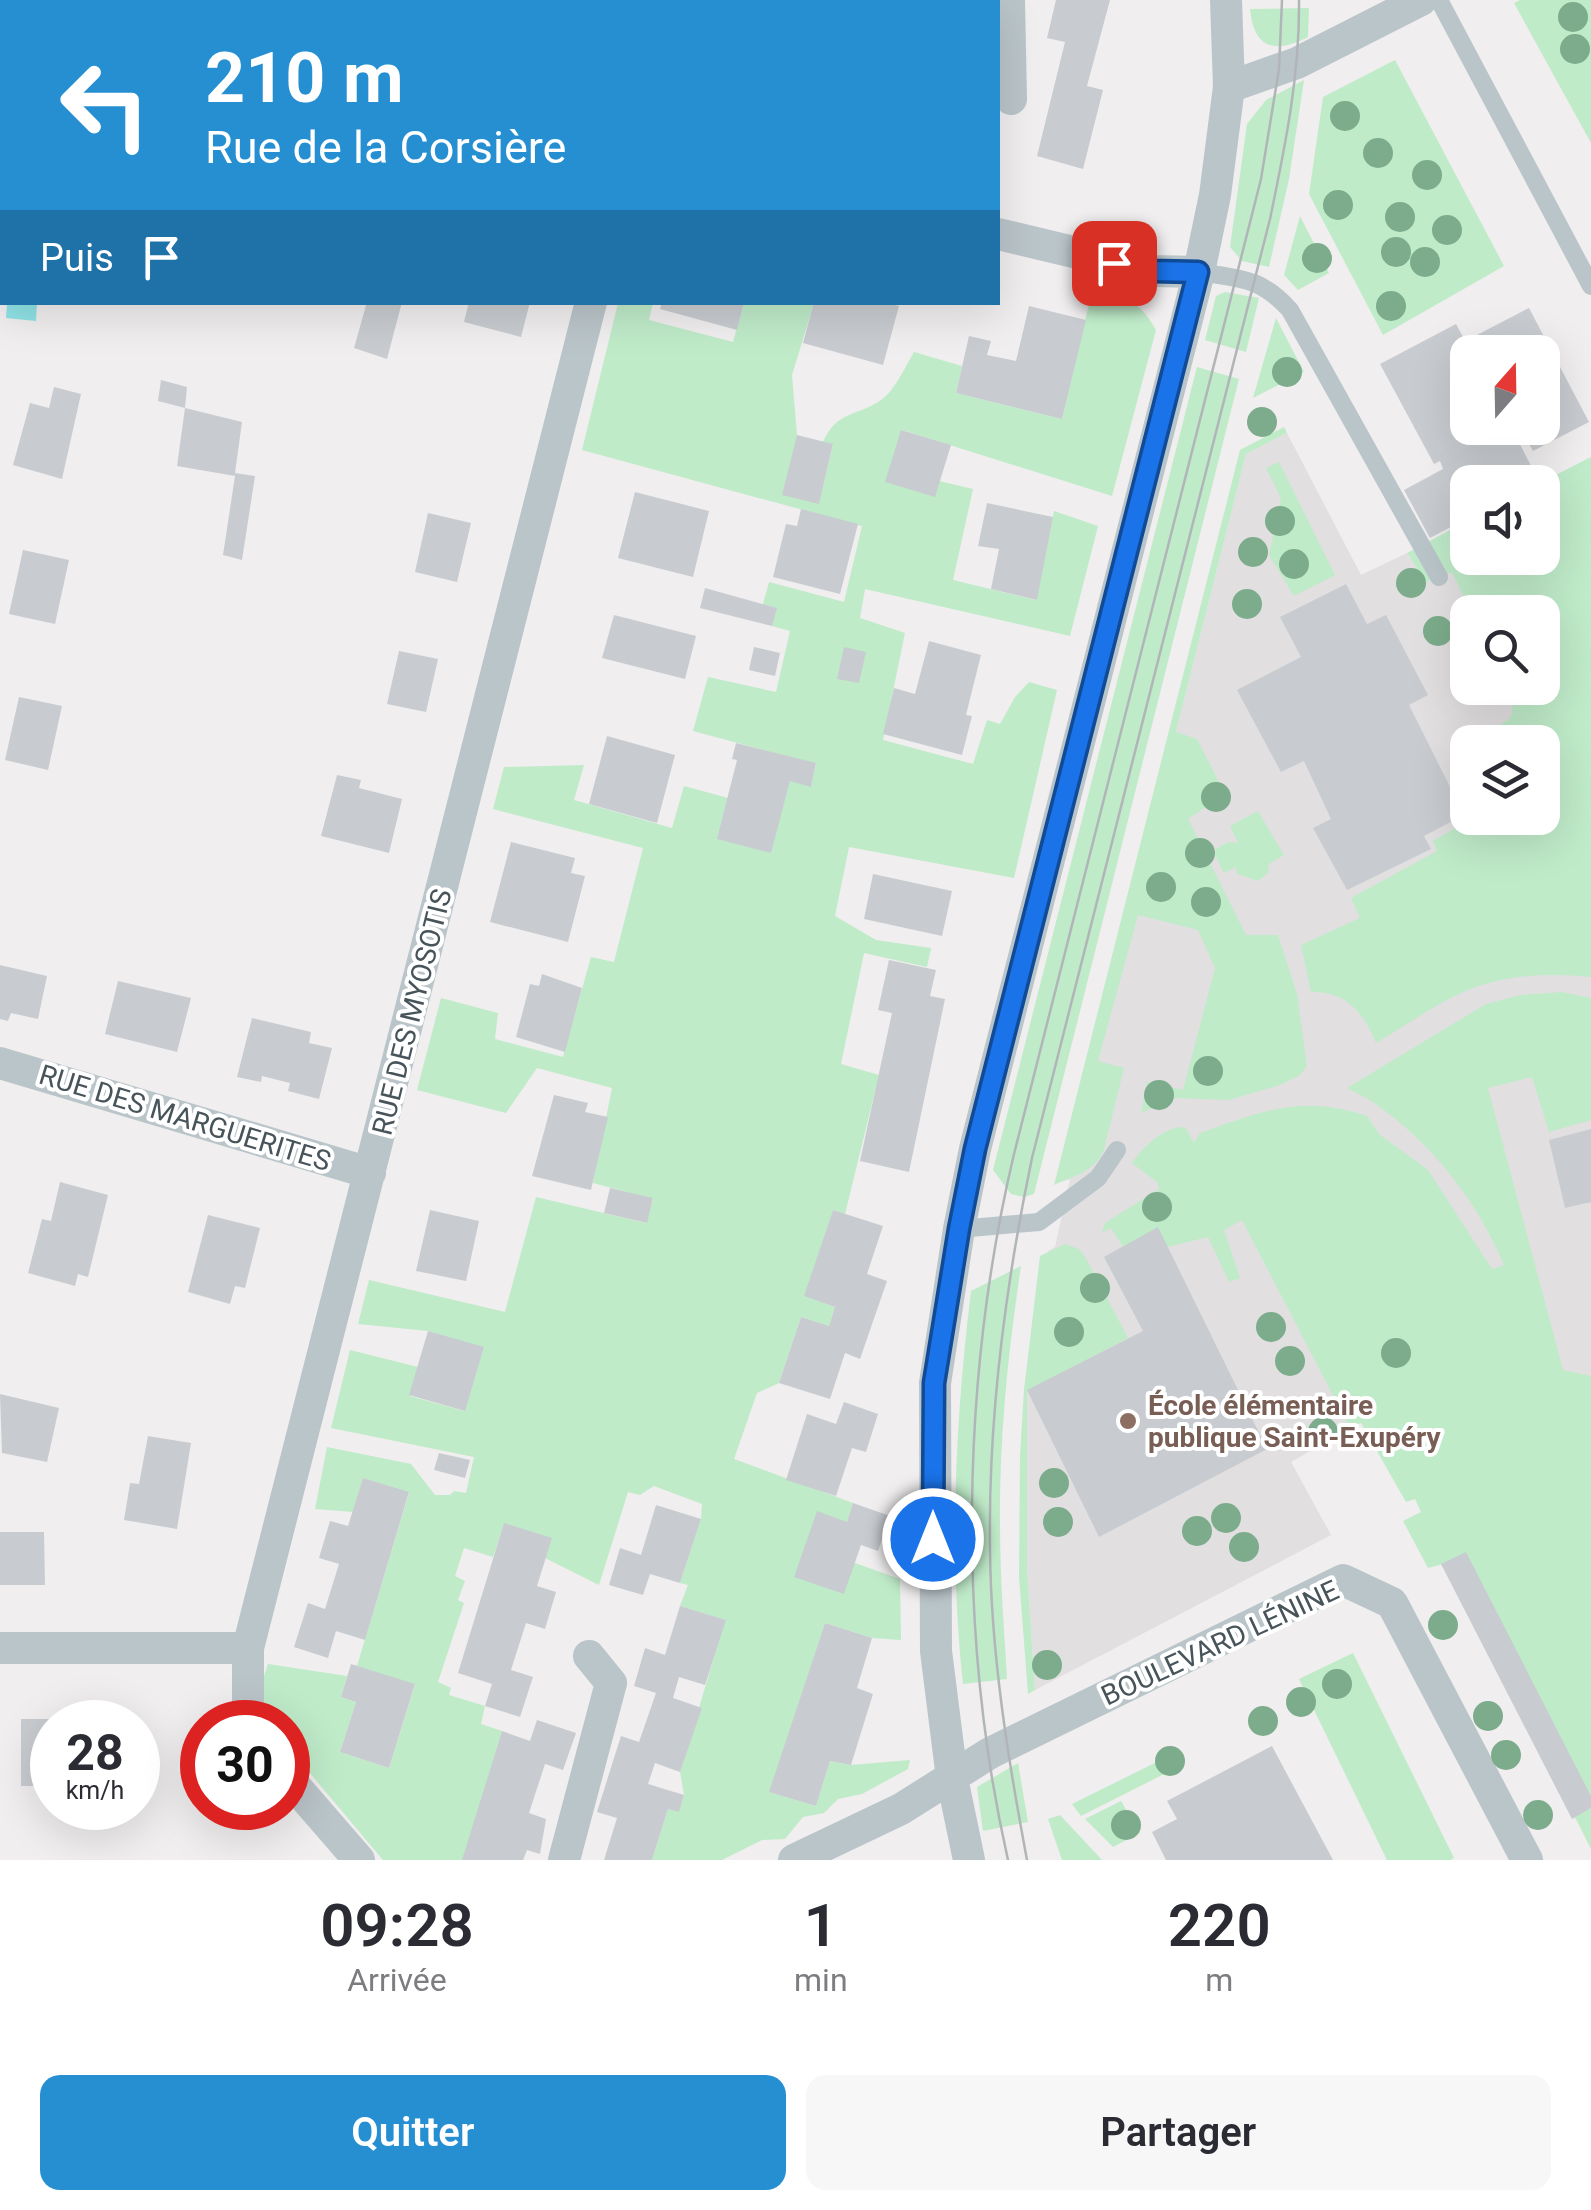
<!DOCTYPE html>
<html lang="fr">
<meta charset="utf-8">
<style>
:root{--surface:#fff;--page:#f7f7f7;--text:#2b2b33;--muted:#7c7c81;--accent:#268fd2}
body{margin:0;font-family:Roboto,sans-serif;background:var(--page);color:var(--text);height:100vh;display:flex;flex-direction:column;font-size:38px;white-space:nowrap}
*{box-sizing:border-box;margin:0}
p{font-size:32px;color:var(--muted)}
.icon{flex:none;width:55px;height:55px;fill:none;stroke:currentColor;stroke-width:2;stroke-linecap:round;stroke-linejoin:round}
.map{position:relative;height:1860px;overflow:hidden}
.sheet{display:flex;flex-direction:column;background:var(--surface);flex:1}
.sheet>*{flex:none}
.hud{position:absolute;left:0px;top:0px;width:1000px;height:305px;box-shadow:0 10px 40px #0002;background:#268fd2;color:#fff;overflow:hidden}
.needle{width:65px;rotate:20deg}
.buttons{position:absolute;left:1450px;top:335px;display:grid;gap:20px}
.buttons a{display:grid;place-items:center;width:110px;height:110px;border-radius:20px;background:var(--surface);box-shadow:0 10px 40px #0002;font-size:50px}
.speed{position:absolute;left:30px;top:1700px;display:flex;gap:20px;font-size:50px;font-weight:700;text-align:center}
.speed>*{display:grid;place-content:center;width:130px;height:130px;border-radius:50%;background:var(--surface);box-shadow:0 10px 40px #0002;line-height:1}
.speed small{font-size:25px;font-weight:400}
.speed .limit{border:15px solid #d22;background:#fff;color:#111}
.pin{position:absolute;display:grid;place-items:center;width:85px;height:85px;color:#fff;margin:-42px;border-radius:20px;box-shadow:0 5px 15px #0006}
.me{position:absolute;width:110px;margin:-55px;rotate:0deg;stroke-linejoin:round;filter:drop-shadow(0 0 8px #0008)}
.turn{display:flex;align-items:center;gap:35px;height:210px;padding:0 40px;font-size:45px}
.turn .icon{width:130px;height:130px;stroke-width:2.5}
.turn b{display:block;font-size:70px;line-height:85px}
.then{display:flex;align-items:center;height:95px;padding:0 40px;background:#0003;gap:20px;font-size:38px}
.eta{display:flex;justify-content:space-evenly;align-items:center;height:170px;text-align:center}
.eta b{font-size:60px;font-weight:600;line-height:70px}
.cta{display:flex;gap:20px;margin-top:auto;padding:20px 40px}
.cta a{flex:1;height:115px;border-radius:20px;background:var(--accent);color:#fff;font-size:40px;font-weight:600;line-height:115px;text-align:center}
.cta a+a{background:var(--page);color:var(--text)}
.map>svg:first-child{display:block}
</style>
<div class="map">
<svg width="1591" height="1860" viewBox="0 0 1591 1860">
<rect width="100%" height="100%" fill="#f0eeee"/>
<!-- education -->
<path fill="#e1dfe0" d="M1287 433 1361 575 1407 553 1426 582 1462 566 1506 612H1468V688H1542L1551 736 1543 759 1542 742H1468V818H1520L1499 868 1505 890 1591 960V1421L1361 1422 1291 1462 1331 1535 1035 1690 1027 1568V1390L1048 1251 1055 1247 1070 1179 1063 1181 1246 454Z"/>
<!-- green -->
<path fill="#bfebc9" d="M1520 0H1591V143L1514 3Z
M1309 8 1308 37C1275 54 1254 49 1250 9Z
M1395 60 1504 266 1383 335 1309 194 1323 97Z
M1304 80 1289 179 1269 267 1242 261 1230 247 1247 124 1266 100Z
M1300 216 1329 273 1298 290 1284 275Z
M1092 291C1124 299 1139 298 1156 330L1112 496 902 430 939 481 973 489 953 580 1036 600 1054 511 1098 526 1070 636 865 589 860 618 905 633 883 740 973 764 987 720 1000 724 1015 697 1029 682 1057 690 1014 878 849 847 835 916 876 940 931 948 927 967 864 953 841 1064 879 1075 845 1214 833 1210 805 1296 835 1307 829 1326 801 1317 779 1383 757 1393 734 1459 853 1503 847 1522 855 1563 900 1579 901 1640 872 1638 825 1623 770 1792 816 1806 830 1761 851 1765 910 1760 908 1769 862 1794 838 1799 824 1813 803 1817 785 1839 762 1840 722 1860H652L668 1809 679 1811 684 1795 680 1772 725 1620 680 1606 688 1585 680 1583 701 1519 702 1504 654 1486 640 1495 628 1492 599 1585 545 1558 504 1524 493 1557 464 1548 455 1576 465 1581 458 1600 464 1603 438 1682 451 1688 449 1695 485 1706 481 1724 502 1731 463 1860H383L288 1747V1722H266L262 1717 264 1676 268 1664 347 1676 341 1697 356 1702 340 1752 389 1768 415 1685 357 1666 409 1493 363 1478 353 1512 315 1509 327 1447 411 1464 435 1495H450L454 1491 466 1493 474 1457 331 1428 350 1350 418 1367 410 1396 464 1411 483 1348 428 1331 358 1324 369 1280 505 1312 536 1197 646 1223 653 1199 593 1183 612 1088 537 1068 506 1113 417 1090 441 998 498 1013 495 1039 563 1057 591 957 614 962 643 848 493 809 504 767 584 765 574 800 672 828 684 786 728 798 770 853 790 781 811 786 816 764 693 731 708 677 776 692 790 631 772 626 776 608 763 604 769 582 844 602 862 526 582 450 618 303H653L649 320 733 342 744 303H814L792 375 797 435 819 503 833 445 823 442C837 410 857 417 881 400 895 390 905 367 914 352L962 366 956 393 1062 419Z
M1225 292 1259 298 1246 352 1205 340 1216 296Z
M1276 318 1304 372 1253 398Z
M1197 367 1239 379 1034 1194 1024 1197 1011 1194 993 1170Z
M1284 427 1287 433 1246 454 1176 732 1197 739 1225 794 1188 819 1246 935H1278L1297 994 1307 1066 1300 1075 1280 1085 1229 1100 1175 1098 1141 1113 1147 1082 1183 1090 1215 968 1198 930 1138 915 1098 1061 1124 1068 1104 1149C1096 1171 1074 1176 1054 1185L1240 450Z
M1591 457V977C1553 973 1509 974 1473 988 1439 1001 1407 1025 1376 1043 1364 1013 1346 991 1311 992L1301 945 1360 918 1351 898 1437 851 1433 841 1472 818H1542V742H1487L1485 737 1511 717 1513 702 1506 688H1542V612H1471L1452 572 1426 582 1407 553 1467 521 1468 558H1542V482Z
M1279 462 1335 575 1294 596 1269 555 1281 498 1266 468Z
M1258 811 1284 855 1269 864 1268 873 1258 881 1237 874 1236 867 1224 873 1215 855 1216 849 1228 842 1238 843 1230 826Z
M1562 992 1591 998V1120L1549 1132 1532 1077 1488 1088 1563 1370 1591 1376V1849L1447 1563 1428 1568 1403 1521 1421 1512 1415 1499 1406 1502 1361 1423 1350 1428 1242 1220 1224 1230 1240 1278 1229 1282 1208 1237 1167 1247H1123L1111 1228 1102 1233 1105 1223 1159 1189 1158 1183 1132 1163C1144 1146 1163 1127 1185 1127L1194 1143 1200 1133C1263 1111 1301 1094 1367 1116L1379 1134 1428 1170 1492 1269 1504 1265C1477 1201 1432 1143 1374 1103 1366 1097 1356 1093 1347 1088L1486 1004 1521 995Z
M1065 1244 1079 1249 1087 1260 1128 1338 1027 1391V1568L1035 1690 1028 1694 1019 1577 1020 1457 1024 1390 1040 1256Z
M1021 1266C1008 1352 999 1439 1000 1525 1000 1577 1004 1628 1007 1679L963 1684C949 1553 955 1422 971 1291Z
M1353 1653 1454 1858 1450 1860H1387L1299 1679Z
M1177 1752 1180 1766 1081 1816 1072 1804Z
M1018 1763 1028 1822 983 1831 977 1787Z
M1121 1801 1140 1833 1113 1847 1085 1819Z
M1060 1815 1102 1860H1062L1048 1819Z"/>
<!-- water -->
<path fill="#8fe2e5" d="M7 303H37L36 321 6 318Z"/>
<!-- building -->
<path fill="#c8ccd0" d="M1056 0H1110L1087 86 1103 90 1083 169 1037 156 1065 42 1047 38Z
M367 302H402L387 359 354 348Z
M469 302H530L521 337 464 322Z
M662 302H744L737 330 660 309Z
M814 302H884L899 306 883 365 803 343Z
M1029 306 1086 320 1062 419 956 393 969 336 991 341 987 355 1016 361Z
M1529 308 1589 422 1533 451 1521 430 1514 433 1539 481 1468 482V518L1430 538 1404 490 1443 469 1440 461 1434 464 1380 364 1456 324 1471 352H1468V428H1542V352H1481L1473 337Z
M161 380 187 387 185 408 158 401Z
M54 387 81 394 62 479 13 465 30 403 49 408Z
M185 408 242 422 235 473 255 476 242 560 223 555 235 476 177 466Z
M901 430 951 445 935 497 885 482Z
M797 435 833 444 819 504 782 495Z
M635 492 709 511 693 577 618 558Z
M987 503 1053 517 1037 600 991 589 999 549 978 546Z
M801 509 858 524 840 594 773 577 786 524 797 526Z
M428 513 471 523 457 582 415 572Z
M23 550 69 560 55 624 9 614Z
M1346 584 1367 624 1386 615 1428 695 1409 705 1464 815 1424 836 1431 849 1347 890 1313 828 1331 819 1304 761 1281 772 1237 690 1301 657 1280 617Z
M705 588 777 608 772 626 700 608Z
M614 615 696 636 685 679 602 658Z
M929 641 981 655 966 715 972 716 962 755 883 734 894 688 915 694Z
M754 647 780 653 775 676 749 670Z
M844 647 866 652 859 683 837 679Z
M399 651 438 659 426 712 387 704Z
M19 697 62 706 48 770 5 760Z
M607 736 675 755 657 823 589 804Z
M736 743 816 763 811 787 790 781 771 853 717 839 737 760 732 759Z
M337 775 361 780 359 788 402 799 389 853 321 836Z
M511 842 575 858 571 873 585 876 568 942 490 922Z
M873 874 952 891 942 936 864 919Z
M889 960 936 970 930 996 945 999 909 1172 860 1161 892 1013 878 1010Z
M0 965 47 976 38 1019 11 1013 8 1021 0 1019Z
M542 974 582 988 565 1052 516 1037 530 984 539 986Z
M118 981 191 998 177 1052 105 1034Z
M252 1018 311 1032 309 1043 332 1048 319 1099 288 1091 290 1083 262 1076 261 1082 237 1077Z
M554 1095 588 1103 585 1112 608 1117 591 1190 532 1176Z
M1591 1129V1202L1565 1208 1549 1140Z
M60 1182 108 1195 88 1277 78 1274 75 1286 28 1273 42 1219 51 1221Z
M610 1188 653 1198 647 1223 604 1213Z
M430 1210 479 1221 466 1281 416 1271Z
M833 1210 883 1226 867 1274 887 1281 860 1359 845 1353 830 1399 779 1383 801 1317 829 1326 835 1307 804 1296Z
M208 1215 260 1228 245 1288 235 1286 230 1304 188 1292Z
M1158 1227 1267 1449 1099 1537 1027 1390 1143 1331 1104 1257Z
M428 1331 484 1347 465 1411 409 1395Z
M0 1394 59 1408 47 1462 2 1453Z
M844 1402 878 1414 866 1452 852 1448 836 1496 786 1480 807 1414 836 1424Z
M148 1436 191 1443 177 1529 124 1520 130 1483 139 1484Z
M439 1453 470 1460 465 1478 434 1470Z
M363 1478 409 1492 365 1640 336 1631 328 1658 294 1647 308 1603 325 1609 339 1564 319 1558 330 1521 348 1526Z
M853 1503 890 1516 878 1551 861 1545 844 1594 794 1577 817 1511 847 1522Z
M656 1505 701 1519 680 1583 650 1574 643 1595 609 1585 620 1548 641 1555Z
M504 1523 552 1538 537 1586 556 1592 545 1629 526 1623 511 1670 533 1677 520 1717 485 1706 492 1684 458 1673Z
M0 1532H44L45 1585H0Z
M1466 1552 1591 1796V1808L1572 1819 1441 1564Z
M680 1606 726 1620 705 1685 679 1677 673 1698 702 1708 680 1772 655 1763 648 1784 684 1795 679 1812 668 1809 652 1860H604L617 1818 597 1812 621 1736 639 1742 656 1693 634 1686 645 1648 665 1655Z
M825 1623 872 1638 857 1688 873 1694 851 1765 830 1761 816 1806 769 1792Z
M351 1664 415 1684 389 1768 340 1752 356 1702 341 1697Z
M21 1719H79V1722H52V1786H21Z
M537 1720 576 1733 563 1770 545 1764 529 1813 546 1819 540 1854 527 1850 523 1860H462L502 1731 530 1741Z
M138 1731H144L145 1783H138Z
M1272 1746 1333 1860H1166L1152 1832 1177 1819 1167 1801Z"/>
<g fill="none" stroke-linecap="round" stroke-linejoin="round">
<!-- service -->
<path stroke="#bac5ca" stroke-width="18" d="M1439 0 1591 286
M1199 272C1241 279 1260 277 1290 310L1439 577
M959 1229 1039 1222 1098 1178 1117 1150"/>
<!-- minor -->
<path stroke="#bac5ca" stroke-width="32" d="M109 0 117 2
M1009 0 1011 99
M709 2V0
M1229 87 1297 63 1421 0
M998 234 1153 271 1199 272
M0 1063 370 1173
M0 1648H248
M248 1722V1648L591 302
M288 1778 359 1860
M564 1860 611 1683 589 1656
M794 1860 901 1809 990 1753 1343 1580 1392 1603 1527 1860
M969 1860 952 1778 936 1651 935 1383 959 1229 975 1149 1199 272 1215 195 1229 87 1226 0"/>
<!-- tram -->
<path stroke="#b1b5b8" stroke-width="2.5" d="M1008 1860C957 1635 961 1378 1014 1154L1261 179 1279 69 1282 0
M1027 1860C1008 1759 991 1654 990 1550 988 1419 1005 1287 1032 1158L1270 219C1285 147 1300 75 1299 0"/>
</g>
<!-- trees -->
<g fill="#7cac8b">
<circle cx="1573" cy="17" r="15"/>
<circle cx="1575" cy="49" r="15"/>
<circle cx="1345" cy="116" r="15"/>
<circle cx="1378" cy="153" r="15"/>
<circle cx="1427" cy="175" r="15"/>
<circle cx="1338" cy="205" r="15"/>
<circle cx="1400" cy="217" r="15"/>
<circle cx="1447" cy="230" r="15"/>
<circle cx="1396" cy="252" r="15"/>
<circle cx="1317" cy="258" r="15"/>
<circle cx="1425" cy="262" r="15"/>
<circle cx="1391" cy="306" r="15"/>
<circle cx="1287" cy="372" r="15"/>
<circle cx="1262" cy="422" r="15"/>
<circle cx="1280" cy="521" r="15"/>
<circle cx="1253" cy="552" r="15"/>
<circle cx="1294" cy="564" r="15"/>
<circle cx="1411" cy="583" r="15"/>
<circle cx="1247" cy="604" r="15"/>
<circle cx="1438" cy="631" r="15"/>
<circle cx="1216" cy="797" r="15"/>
<circle cx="1200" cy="853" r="15"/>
<circle cx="1161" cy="887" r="15"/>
<circle cx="1206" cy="902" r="15"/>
<circle cx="1208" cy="1071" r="15"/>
<circle cx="1159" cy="1095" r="15"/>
<circle cx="1157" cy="1207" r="15"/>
<circle cx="1095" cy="1288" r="15"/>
<circle cx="1271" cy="1327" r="15"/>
<circle cx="1069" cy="1332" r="15"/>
<circle cx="1396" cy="1353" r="15"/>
<circle cx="1290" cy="1361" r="15"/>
<circle cx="1323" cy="1432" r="15"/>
<circle cx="1054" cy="1483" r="15"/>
<circle cx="1226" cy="1518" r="15"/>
<circle cx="1058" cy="1522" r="15"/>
<circle cx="1197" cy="1531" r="15"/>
<circle cx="1244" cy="1547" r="15"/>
<circle cx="1443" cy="1625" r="15"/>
<circle cx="1047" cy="1665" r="15"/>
<circle cx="1337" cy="1684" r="15"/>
<circle cx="1301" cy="1702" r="15"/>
<circle cx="1488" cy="1716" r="15"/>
<circle cx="1263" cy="1721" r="15"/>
<circle cx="1506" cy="1755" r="15"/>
<circle cx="1170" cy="1761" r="15"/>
<circle cx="1538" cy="1815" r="15"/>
<circle cx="1126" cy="1825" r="15"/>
</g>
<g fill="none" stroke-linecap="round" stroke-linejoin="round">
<!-- route casing -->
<g stroke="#114b97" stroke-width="25">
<path id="route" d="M933 1539 934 1383 959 1229 975 1149 1198 272 1153 271 1114 263"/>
</g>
<!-- route -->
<use href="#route" stroke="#1a73e8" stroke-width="18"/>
</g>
<!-- markers -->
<circle fill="#8d6e63" stroke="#fff" stroke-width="4" cx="1128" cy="1421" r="10"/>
<g text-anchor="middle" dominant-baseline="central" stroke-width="8" stroke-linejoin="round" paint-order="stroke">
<!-- street labels -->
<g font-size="28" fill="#47545a" stroke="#fff">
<text transform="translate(412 1012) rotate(-76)">RUE DES MYOSOTIS</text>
<text transform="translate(185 1118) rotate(17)">RUE DES MARGUERITES</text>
<text transform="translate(1220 1643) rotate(-25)">BOULEVARD LÉNINE</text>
</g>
<!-- education labels -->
<g font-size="28" font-weight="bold" fill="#785e54" stroke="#fff" text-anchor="start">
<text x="1148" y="1405">École élémentaire<tspan x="1148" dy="32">publique Saint-Exupéry</tspan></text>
</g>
</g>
</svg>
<div class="buttons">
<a><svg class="needle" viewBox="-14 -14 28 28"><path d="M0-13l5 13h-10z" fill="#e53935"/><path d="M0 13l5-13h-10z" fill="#7c7c81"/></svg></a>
<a><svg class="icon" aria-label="sound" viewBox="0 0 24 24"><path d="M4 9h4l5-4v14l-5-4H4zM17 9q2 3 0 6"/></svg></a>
<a><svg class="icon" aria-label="search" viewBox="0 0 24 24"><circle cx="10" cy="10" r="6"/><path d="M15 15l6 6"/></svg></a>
<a><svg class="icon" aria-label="layers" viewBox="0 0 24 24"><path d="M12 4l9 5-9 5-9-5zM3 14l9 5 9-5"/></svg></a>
</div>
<div class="speed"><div>28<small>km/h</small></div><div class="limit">30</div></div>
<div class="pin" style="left:1114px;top:263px;background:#d93025"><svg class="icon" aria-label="arrive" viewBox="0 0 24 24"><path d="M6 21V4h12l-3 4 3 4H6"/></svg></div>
<svg class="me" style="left:933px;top:1539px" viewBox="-20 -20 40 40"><circle r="17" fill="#1a73e8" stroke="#fff" stroke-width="3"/><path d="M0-11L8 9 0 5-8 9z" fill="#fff"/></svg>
<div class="hud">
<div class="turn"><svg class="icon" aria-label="left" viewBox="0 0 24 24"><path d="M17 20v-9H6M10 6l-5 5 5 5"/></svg><div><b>210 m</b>Rue de la Corsière</div></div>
<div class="then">Puis<svg class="icon" aria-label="arrive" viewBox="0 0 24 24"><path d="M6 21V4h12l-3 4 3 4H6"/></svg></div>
</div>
</div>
<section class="sheet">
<div class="eta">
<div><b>09:28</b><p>Arrivée</p></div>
<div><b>1</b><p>min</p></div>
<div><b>220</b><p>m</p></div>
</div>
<div class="cta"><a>Quitter</a><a>Partager</a></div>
</section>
